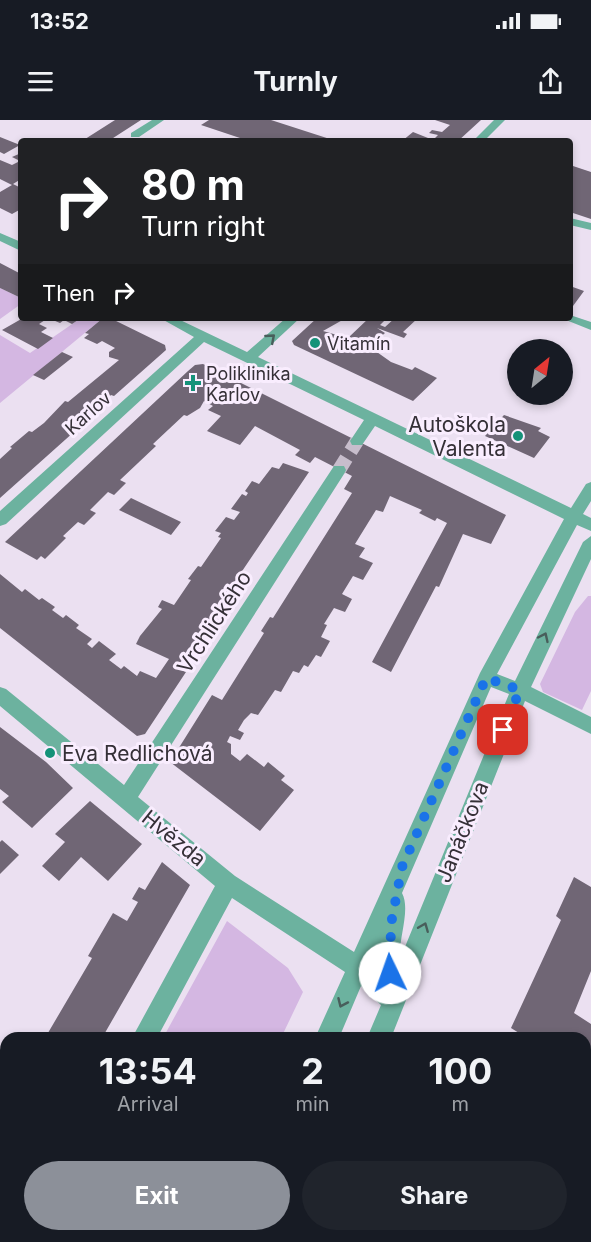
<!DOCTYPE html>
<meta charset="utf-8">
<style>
:root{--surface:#171b24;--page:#20242c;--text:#f1f3f6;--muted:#9ea1a6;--accent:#8c9099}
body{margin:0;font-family:Inter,sans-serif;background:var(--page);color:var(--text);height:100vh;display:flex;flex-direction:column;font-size:22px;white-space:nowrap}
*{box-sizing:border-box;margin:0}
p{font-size:20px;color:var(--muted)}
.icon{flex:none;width:33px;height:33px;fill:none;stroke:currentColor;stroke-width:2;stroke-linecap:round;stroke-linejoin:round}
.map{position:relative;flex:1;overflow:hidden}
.drawer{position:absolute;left:0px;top:912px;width:591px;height:210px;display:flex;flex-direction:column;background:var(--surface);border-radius:18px 18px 0 0;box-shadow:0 3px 9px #0003}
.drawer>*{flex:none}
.guide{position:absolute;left:18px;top:18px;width:555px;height:183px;border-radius:6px;box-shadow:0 3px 9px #0003;background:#202124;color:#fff;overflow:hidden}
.needle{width:39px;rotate:30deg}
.buttons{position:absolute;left:507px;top:219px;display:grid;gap:12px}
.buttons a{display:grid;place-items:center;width:66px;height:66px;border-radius:50%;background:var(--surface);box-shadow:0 3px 9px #0003;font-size:30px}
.pin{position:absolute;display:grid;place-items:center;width:51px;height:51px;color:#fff;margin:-26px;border-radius:12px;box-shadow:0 3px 9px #0006}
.me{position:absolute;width:66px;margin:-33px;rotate:357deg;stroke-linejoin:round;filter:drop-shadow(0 0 4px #0008)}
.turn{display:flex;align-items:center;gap:21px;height:126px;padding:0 24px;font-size:27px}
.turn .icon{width:78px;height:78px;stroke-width:2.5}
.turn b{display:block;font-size:42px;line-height:51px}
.then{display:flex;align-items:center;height:57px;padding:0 24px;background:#0003;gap:12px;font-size:22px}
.eta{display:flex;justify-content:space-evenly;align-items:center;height:102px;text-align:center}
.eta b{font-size:36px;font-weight:700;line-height:42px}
.action{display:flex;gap:12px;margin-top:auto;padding:12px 24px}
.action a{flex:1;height:69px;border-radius:36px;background:var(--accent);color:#fff;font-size:24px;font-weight:700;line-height:69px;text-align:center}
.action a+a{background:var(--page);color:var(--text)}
.status{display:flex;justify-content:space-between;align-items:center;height:42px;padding:0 30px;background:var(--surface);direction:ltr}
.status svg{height:16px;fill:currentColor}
header{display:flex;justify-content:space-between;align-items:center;height:78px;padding:0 24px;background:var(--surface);font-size:27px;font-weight:700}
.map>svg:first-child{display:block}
</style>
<div class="status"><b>13:52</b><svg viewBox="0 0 49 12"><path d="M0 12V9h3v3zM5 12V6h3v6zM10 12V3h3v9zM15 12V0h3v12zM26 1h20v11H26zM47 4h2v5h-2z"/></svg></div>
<header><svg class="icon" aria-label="menu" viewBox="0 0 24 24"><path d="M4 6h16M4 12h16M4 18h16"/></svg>Turnly<svg class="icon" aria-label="share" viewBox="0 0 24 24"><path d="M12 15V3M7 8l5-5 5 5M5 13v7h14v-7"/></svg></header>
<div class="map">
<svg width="591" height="1122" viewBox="0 0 591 1122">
<rect width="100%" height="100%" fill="#ebe0f1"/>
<!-- green -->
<path fill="#d4b7e2" d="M0 168 21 178V184L0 199Z
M81 198H103L0 283V215L30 233Z
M588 476H591V571L582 590 543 572 540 564 575 492Z
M227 801 288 848 303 872 281 918H163Z
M55 1116H190L187 1122H52Z"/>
<!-- building -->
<path fill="#706675" d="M115 0H141L110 20 82 21Z
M209 0H271L336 21H249L201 5Z
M435 0H481L458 21H402L413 12 433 20 438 15 429 13 432 10 442 12 450 5Z
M0 17 20 25 4 34 0 32Z
M21 33V46L18 48 21 49V59L13 64 21 68V89L12 94 0 88V72L12 65 0 59V40L12 45 20 41 12 37Z
M570 45 591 52V99L570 92Z
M0 143 21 154V178L0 168Z
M570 166 584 171 573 186 570 185Z
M23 198H81L72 204 64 200 60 203 48 198 39 204 47 208 41 212 53 218 38 229 2 210Z
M103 198H110L165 225 166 230 114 276 111 275 100 285 103 286 0 378V339L12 328 10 327 29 311 32 312 44 303 65 281 68 282 119 240 109 237V232L115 228 102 221 97 224 84 218 89 214 85 213Z
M317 198H346L323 211 344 217 340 221 374 230 391 242 412 250 415 247 437 258 413 281 294 225 292 221Z
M369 198H387L380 205 385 207 395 198H418L403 212 407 214 404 218 377 208 385 213 377 220 369 216 362 223 349 217Z
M62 232 73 237 44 260 33 255Z
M203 244 506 395 491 424 463 414 439 467 436 466 391 552 372 542 447 403 437 398 435 401 419 393 422 390 390 376 383 392 376 390 355 424 365 428 359 437 373 443 363 460 353 456 342 474 352 479 345 492 334 488 324 504 327 505 321 517 330 521 321 537 316 535 308 547 304 545 299 553 293 551 281 572 275 570 258 595 251 593 244 600 238 610 244 613 240 620 230 616 227 622 231 624V634L240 641 247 634 264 647 268 642 285 656 281 660 294 670 260 711 170 642 212 575 222 580 264 513 261 511 270 497 273 498 352 373 344 369 352 356 315 337 310 343 295 335 300 330 255 306 240 325 207 311 221 296 208 290 213 286 204 281 200 288 187 296 184 295 153 324 156 326 120 360 126 363 114 375 108 372 90 390 96 393 84 405 78 402 63 416 66 418 45 439 41 436 37 440 5 422 188 251 195 245Z
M504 295 541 308 538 311 550 317 534 338 485 316Z
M283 343 309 352 180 543 176 548 186 552 145 614 137 616 0 508V454L22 472 25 469 39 480 42 478 55 487 52 490 63 498 66 495 79 505 76 508 92 519 87 524 92 528 99 521 116 534 109 540 121 549 124 546 137 556 140 551 156 558 169 539 136 524 140 516 162 489 158 487 162 480 174 485 191 460 188 459 198 446 201 447 221 418 218 417 221 413 215 411 226 397 234 400 240 392 231 389 242 374 246 376 248 373 245 371 252 361 259 364 272 347 279 349Z
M131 378 181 402 171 415 119 390Z
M0 607 46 642 73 668 32 708 2 682 9 676 0 669Z
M90 681 142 724 108 761 81 737 59 761 42 746 65 722 55 714Z
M2 720 19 735 0 754V722Z
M162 742 190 765 102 918H45L92 838 88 836 113 793 127 801 138 782 132 779 139 767 145 770Z
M574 757 591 767V851L574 893 591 904V959L585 955V918H527L511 908 561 800 556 796Z
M0 975 6 978V1085L0 1096Z
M585 1115 591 1122H558L560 1116Z
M503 1116H524L521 1122H511Z"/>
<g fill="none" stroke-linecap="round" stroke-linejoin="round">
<!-- minor-tunnel -->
<path stroke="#c7bdcc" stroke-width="14" stroke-dasharray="14 8" stroke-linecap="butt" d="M339 350 357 321"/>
<!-- minor -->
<path fill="#6cb29f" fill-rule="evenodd" d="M152 0H164L139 17H131V13Z
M494 0H505L484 21H473Z
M570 98 591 103V110L570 105Z
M0 113 21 122V131L0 121Z
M570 195 591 202V210L561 198H570Z
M160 198H176L247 232 286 198H300L258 237 571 388 586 364 591 362V381L583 394 591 398V411L577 405 497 554 515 561 583 422 591 416V439L531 567 591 597V614L525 581 391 918H367L381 885 361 866 339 918H315L345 852 232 778 157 918H132L215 766 0 586V567L6 569 124 665 334 346H344L346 350 344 354 138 677 235 756 354 832 480 553 564 399 375 306 362 325H352L350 321 364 300 204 222 6 404 0 406V391L194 217ZM491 567 509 574 400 839C398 819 411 790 402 773ZM377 829 379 853 371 845Z
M22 1116H49L46 1122H20Z
M227 1116H254L251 1122H225Z
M286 1116H312L310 1122H284Z"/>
</g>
<!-- one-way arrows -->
<defs><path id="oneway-chevron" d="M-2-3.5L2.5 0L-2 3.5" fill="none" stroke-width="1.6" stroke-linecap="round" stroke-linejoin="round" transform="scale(1.5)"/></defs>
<g stroke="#485e5b">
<use href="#oneway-chevron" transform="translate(271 218) rotate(-41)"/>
<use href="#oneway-chevron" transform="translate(544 517) rotate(-65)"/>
<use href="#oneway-chevron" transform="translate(424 807) rotate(-68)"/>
<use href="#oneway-chevron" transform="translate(342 883) rotate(114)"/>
</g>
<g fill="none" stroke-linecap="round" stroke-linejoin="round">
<!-- route -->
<path stroke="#1a73e8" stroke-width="10" stroke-dasharray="0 18" d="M390 853 391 804 402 747 486 558 520 570 503 610"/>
</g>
<!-- markers -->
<g fill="#159279" stroke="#f9edfe" stroke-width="2">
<circle cx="315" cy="223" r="6"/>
<path d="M190 254h6v6h6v6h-6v6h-6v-6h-6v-6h6z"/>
<circle cx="518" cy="316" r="6"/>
<circle cx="50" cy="633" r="6"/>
</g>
<g text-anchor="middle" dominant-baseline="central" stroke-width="6" stroke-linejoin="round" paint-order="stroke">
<!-- far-poi labels -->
<g font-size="18" fill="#353037" stroke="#f9edfe" text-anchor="start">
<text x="327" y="223">Vitamín</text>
<text x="206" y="253">Poliklinika<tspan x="206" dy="21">Karlov</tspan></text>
</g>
<!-- far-street labels -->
<g font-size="18" fill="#353037" stroke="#f9edfe">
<text transform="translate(88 293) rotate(-42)">Karlov</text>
</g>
<!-- poi labels -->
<g font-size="21" fill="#353037" stroke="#f9edfe" text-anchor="end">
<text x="506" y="304">Autoškola<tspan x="506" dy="24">Valenta</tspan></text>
<text x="62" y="633" text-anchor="start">Eva Redlichová</text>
</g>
<!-- street labels -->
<g font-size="21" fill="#353037" stroke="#f9edfe">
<text transform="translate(214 502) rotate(-57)">Vrchlického</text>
<text transform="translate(462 712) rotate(-68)">Janáčkova</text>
<text transform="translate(174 718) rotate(39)">Hvězda</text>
</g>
</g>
</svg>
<div class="buttons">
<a><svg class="needle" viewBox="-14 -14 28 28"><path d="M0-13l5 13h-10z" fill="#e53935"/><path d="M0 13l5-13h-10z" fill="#9ea1a6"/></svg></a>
</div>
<div class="pin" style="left:503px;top:610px;background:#d93025"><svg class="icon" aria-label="arrive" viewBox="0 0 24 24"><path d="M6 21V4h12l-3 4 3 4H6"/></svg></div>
<svg class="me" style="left:390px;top:853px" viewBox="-20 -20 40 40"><circle r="19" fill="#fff"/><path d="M0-13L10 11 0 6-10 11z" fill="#1a73e8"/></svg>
<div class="guide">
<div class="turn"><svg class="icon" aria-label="right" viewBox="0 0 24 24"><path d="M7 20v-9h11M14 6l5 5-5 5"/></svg><div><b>80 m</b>Turn right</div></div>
<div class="then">Then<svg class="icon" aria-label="right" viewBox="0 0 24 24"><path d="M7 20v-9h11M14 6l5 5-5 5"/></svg></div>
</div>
<section class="drawer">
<div class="eta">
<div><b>13:54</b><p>Arrival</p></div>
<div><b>2</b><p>min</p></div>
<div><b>100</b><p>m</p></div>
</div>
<div class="action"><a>Exit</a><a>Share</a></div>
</section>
</div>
